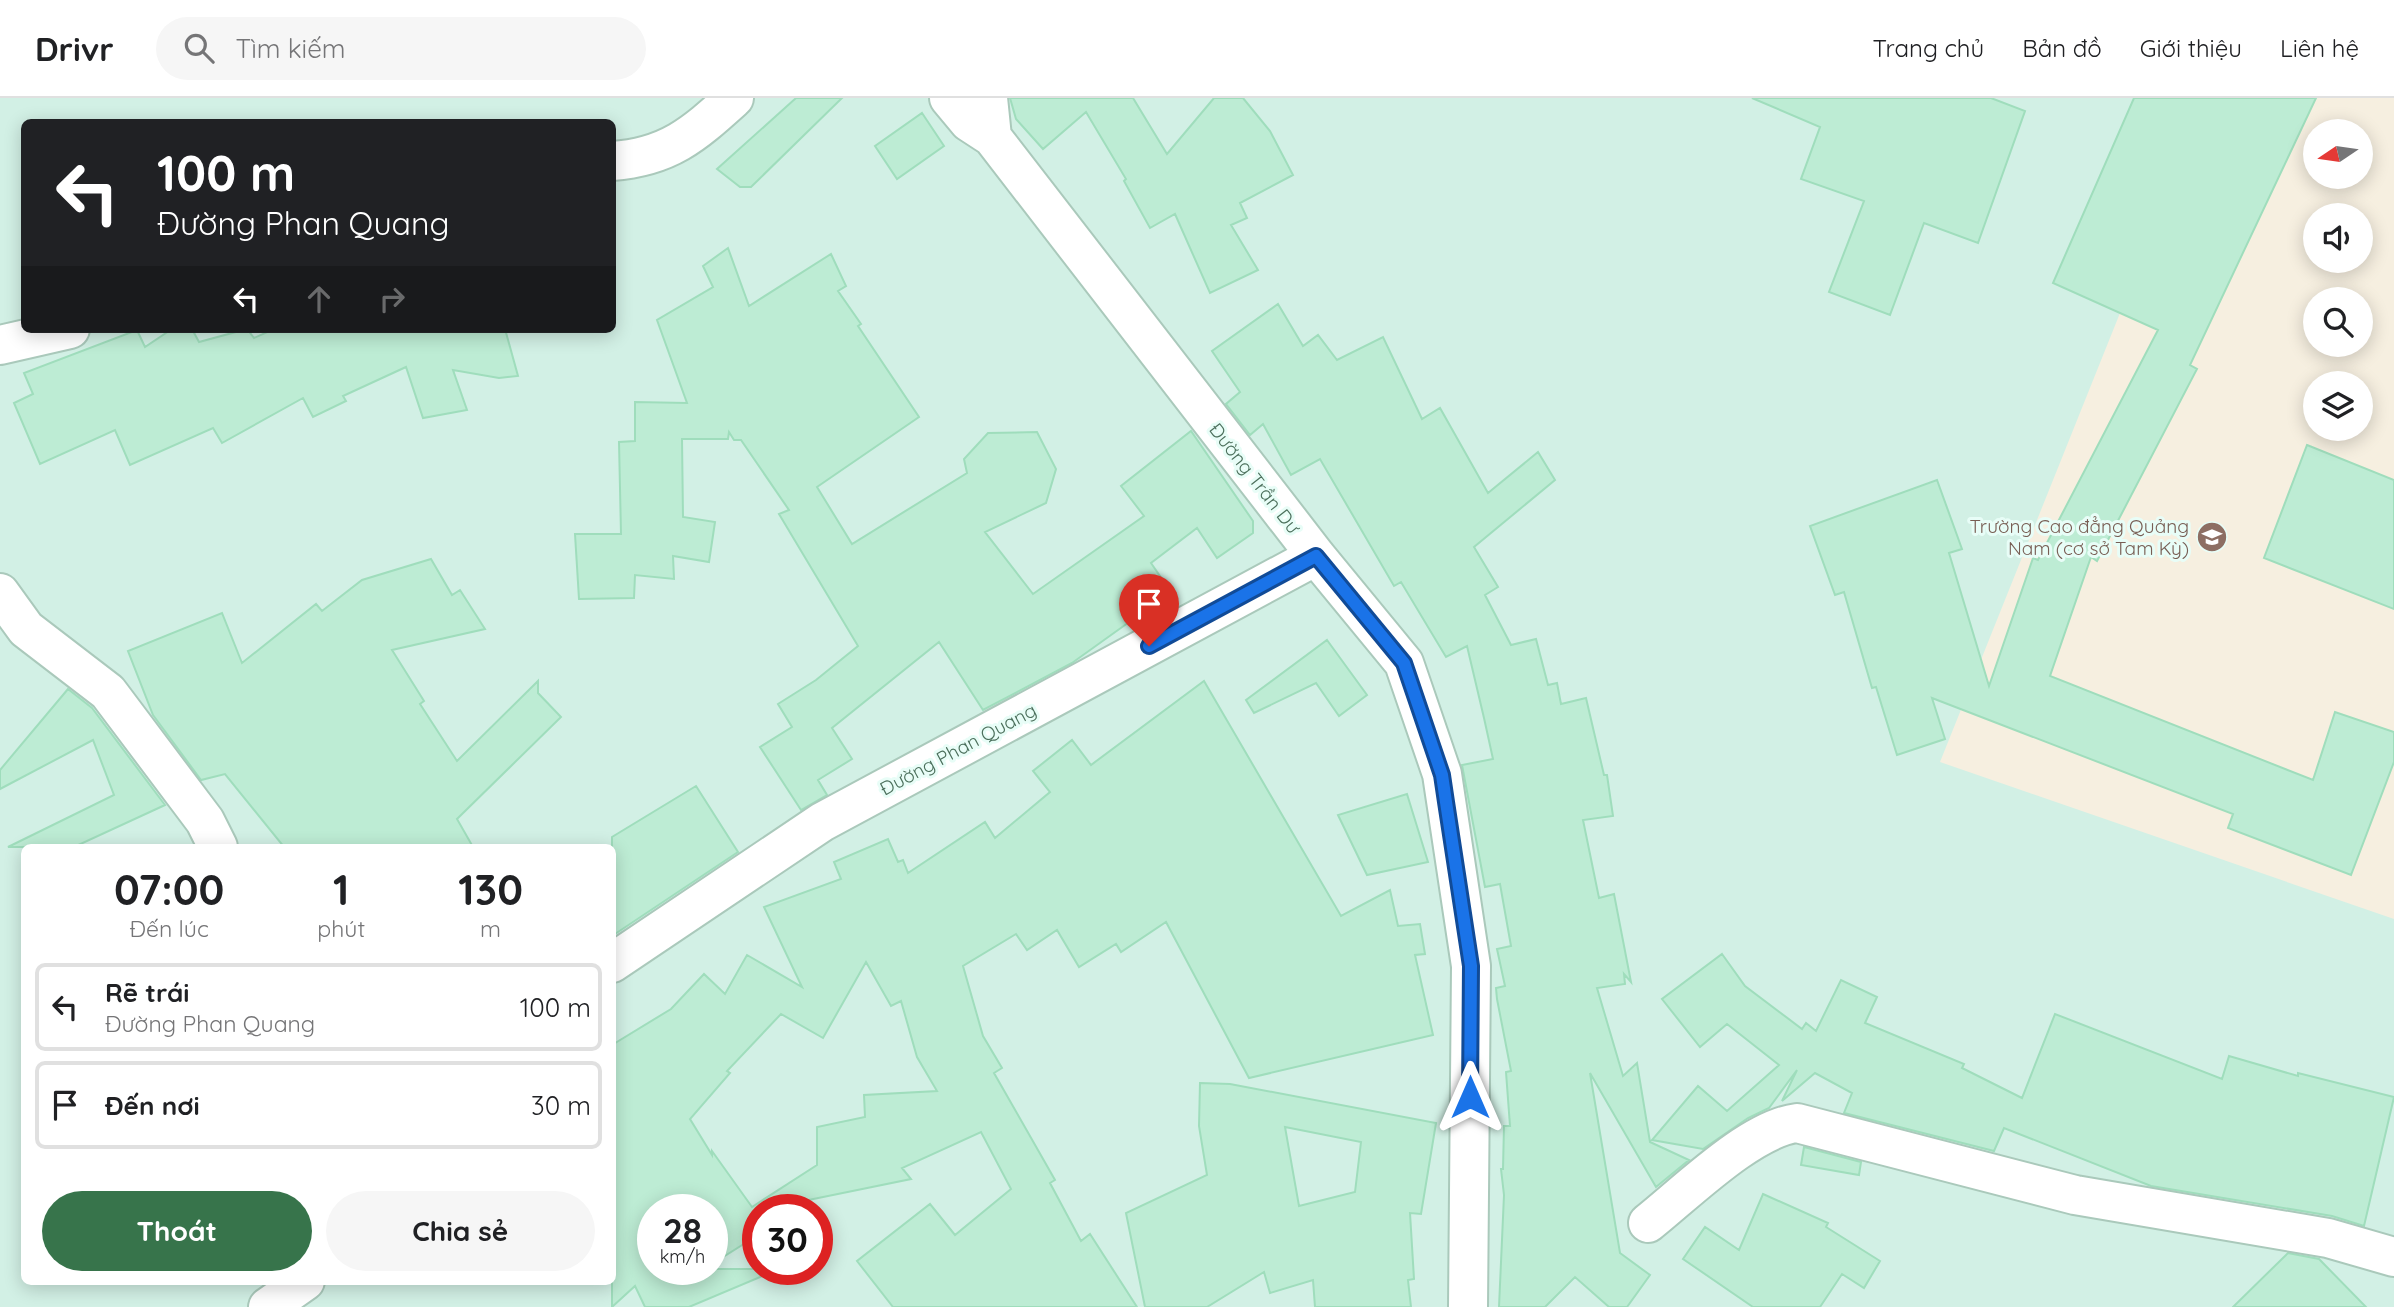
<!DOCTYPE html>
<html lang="vi">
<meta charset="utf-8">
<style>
:root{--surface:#fff;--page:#f6f6f6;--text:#202124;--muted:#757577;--line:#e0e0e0;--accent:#37744b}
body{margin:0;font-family:Quicksand,sans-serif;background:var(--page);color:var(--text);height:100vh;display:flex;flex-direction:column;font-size:26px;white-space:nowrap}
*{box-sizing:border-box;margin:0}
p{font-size:23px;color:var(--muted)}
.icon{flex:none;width:38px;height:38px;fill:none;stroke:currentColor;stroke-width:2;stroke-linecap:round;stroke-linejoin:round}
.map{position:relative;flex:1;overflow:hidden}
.sheet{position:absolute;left:21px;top:746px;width:595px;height:441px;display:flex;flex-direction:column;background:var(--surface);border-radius:10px;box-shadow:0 4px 18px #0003}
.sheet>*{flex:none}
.guide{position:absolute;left:21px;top:21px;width:595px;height:214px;border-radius:10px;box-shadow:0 4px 18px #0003;background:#202124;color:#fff;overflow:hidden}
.needle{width:46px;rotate:257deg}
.buttons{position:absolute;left:2303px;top:21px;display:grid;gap:14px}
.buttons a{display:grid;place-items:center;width:70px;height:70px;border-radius:50%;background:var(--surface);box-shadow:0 4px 18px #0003;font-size:35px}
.speed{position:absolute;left:637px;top:1096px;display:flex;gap:14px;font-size:35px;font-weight:700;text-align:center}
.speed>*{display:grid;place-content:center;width:91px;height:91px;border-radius:50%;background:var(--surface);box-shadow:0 4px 18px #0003;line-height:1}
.speed small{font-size:18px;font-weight:400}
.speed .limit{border:10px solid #d22;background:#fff;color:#111}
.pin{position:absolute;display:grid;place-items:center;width:60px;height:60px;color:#fff;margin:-72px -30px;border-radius:50% 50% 50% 0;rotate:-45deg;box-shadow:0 0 7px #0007}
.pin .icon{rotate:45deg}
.me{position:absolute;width:77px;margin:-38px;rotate:0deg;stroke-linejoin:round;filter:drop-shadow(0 0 5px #0008)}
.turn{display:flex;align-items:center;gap:24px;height:147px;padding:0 21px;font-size:32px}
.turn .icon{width:91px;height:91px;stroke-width:2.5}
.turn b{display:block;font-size:49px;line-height:60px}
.lanes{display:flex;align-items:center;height:66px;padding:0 21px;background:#0003;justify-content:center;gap:35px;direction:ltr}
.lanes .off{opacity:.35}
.eta{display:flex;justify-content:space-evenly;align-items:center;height:119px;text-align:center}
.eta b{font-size:42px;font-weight:700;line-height:49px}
.button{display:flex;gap:14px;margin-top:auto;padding:14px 21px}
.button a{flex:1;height:80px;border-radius:42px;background:var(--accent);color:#fff;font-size:28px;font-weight:700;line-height:80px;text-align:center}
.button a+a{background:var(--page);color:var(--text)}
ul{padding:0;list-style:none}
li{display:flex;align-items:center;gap:21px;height:88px;margin:0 14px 10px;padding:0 7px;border:4px solid var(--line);border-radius:10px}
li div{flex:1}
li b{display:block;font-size:26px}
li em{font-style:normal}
header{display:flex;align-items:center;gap:42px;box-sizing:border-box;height:98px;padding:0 35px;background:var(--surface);border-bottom:2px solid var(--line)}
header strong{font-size:33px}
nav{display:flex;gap:38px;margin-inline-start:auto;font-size:24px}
.search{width:490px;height:63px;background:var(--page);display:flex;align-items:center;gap:18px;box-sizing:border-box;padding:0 24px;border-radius:38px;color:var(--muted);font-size:26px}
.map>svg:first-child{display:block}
</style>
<header>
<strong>Drivr</strong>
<div class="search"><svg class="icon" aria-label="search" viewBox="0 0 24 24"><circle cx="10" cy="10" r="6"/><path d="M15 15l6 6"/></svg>Tìm kiếm</div>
<nav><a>Trang chủ</a><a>Bản đồ</a><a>Giới thiệu</a><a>Liên hệ</a></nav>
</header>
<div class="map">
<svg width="2394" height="1209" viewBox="0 0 2394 1209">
<rect width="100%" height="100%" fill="#e3faf3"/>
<!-- residential -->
<path fill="#d2f0e5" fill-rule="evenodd" d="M0 0H2394V1209H0ZM24 24H612V231H24ZM2315 33H2361V79H2315ZM2315 117H2361V163H2315ZM2315 201H2361V247H2315ZM2315 285H2361V331H2315ZM24 749H612V1183H24ZM653 1111H712V1171H653ZM758 1111H817V1171H758Z"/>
<!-- education -->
<path fill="#f6efe0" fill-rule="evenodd" d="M2214 0H2394V821L1940 664 2120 215ZM2315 33H2361V79H2315ZM2315 117H2361V163H2315ZM2315 201H2361V247H2315ZM2315 285H2361V331H2315Z"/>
<!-- building -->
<path fill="#bdecd4" stroke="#9fddbc" stroke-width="2" fill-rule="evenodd" d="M796 0H842L751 89H740L717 71Z
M1010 0H1133L1167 56 1214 0H1243L1270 33 1293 77 1240 105 1247 120 1231 127 1258 172 1210 195 1175 116 1150 130 1124 83 1126 81 1086 14 1043 51 1016 21Z
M1752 0H1991L2025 13 1978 145 1924 125 1890 217 1829 194 1864 103 1801 81 1820 29Z
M2134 0H2316L2190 267 2197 271 2097 463 2091 459 2050 578 2313 682 2335 614 2394 634V664L2351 777 2228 730 2233 716 1932 600 1945 641 1897 657 1876 589 1872 590 1844 494 1835 497 1810 428 1937 382 1962 451 1949 455 1989 588 2033 460 2038 462 2158 232 2053 185Z
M922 15 944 48 897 81 875 48Z
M728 150 749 208 831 156 846 188 838 193 861 226 858 228 919 319 817 389 852 446 967 375 964 361 988 335 1037 334 1056 371 1046 405 985 434 1033 496 1144 418 1121 388 1191 333 1253 423V435L1217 460 1197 430 1151 465 1171 494 1072 565 983 612 939 544 832 630 852 661 818 682 827 697 801 712 760 649 792 629 778 606 816 582 858 548 779 416 789 412 741 342H734L729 334 728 341H682L683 419 715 424 709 464 673 458 674 481 635 477 634 500 579 501 575 436H621L619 344 635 343V304L687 305 657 222 713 189 703 168Z
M1278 206 1303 248 1318 237 1337 262 1383 239 1422 321 1440 310 1488 395 1538 354 1555 382 1474 449 1498 489 1485 497 1511 547 1536 541 1548 587 1557 585 1561 606 1586 600 1604 677H1607L1613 718 1583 722 1599 800 1614 796 1631 884 1624 876 1625 886 1597 890 1623 978 1637 965 1650 1044 1689 1062 1656 1089 1590 975 1620 1155 1650 1177 1627 1209H1609L1575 1179 1545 1209H1499L1504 1097 1501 1071H1503L1504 1028H1510L1506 974 1511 973 1497 901 1496 890 1505 888 1497 851 1511 848 1500 786 1485 789 1462 667 1493 661 1484 620 1467 548 1446 559 1401 484 1394 488 1320 361 1291 377 1263 326 1250 337 1226 306 1240 294 1212 253Z
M172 231H192L199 244 247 231 254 240 274 231H505L518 278 499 280 453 272 467 312 423 320 406 269 343 298 346 303 313 319 303 300 222 345 213 330 130 367 115 332 40 366 14 305 33 296 24 275 137 232 145 249Z
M2307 347 2394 382V511L2264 460Z
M431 461 452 497 460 492 485 531 392 552 424 603 420 606 457 663 538 583V595L561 619 457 721 473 749H284L225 676 201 682 153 617 128 553 222 515 242 565 316 506 322 513 362 482Z
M1327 542 1367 597 1339 618 1316 585 1254 615 1246 602Z
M1204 583 1341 818 1390 792 1398 828 1420 826 1425 856 1415 857 1433 937 1249 980 1166 824 1121 854 1116 846 1079 869 1057 832 1027 852 1016 836 963 868 983 938 1002 970 994 975 1055 1082 1050 1085 1081 1143 1090 1136 1137 1209H893L857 1163 930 1106 955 1137 1011 1091 981 1034 902 1070 911 1081 755 1113 758 1137 712 1166V1111H653V1171H779L689 1209H645L635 1188 612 1209V947L671 911 704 876 725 896 747 857 802 889 764 809 841 781 834 764 888 741 898 764 903 762 908 775 985 724 995 740 1050 694 1033 673 1072 642 1091 667ZM866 864 891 908 901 903 917 959 937 993 864 997 865 1019 817 1029V1067L752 1109 712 1053V1057L690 1021 730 975 727 973 781 916 823 940Z
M68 591 92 610 165 707 74 749H8L114 697 93 642 0 691V672Z
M696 688 738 754 612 838V739Z
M1407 696 1428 764 1367 777 1338 717Z
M1722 856 1745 888 1802 931 1806 925 1816 933 1841 882 1877 899 1865 925 1964 966 1962 970 2022 1000 2055 916 2222 981 2229 958 2298 978V975L2394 999 2364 1128 2332 1118 2151 1088 2004 1030 1994 1053 1844 1015 1852 995 1815 975 1782 1003 1797 972 1769 1010 1748 1020 1703 1051 1652 1042 1698 988 1727 1013 1779 967 1727 926 1700 949 1662 901Z
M1200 985 1230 986 1436 1025 1421 1116 1410 1115 1414 1181 1408 1182 1411 1209H1315L1313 1182 1270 1195 1264 1174 1207 1209H1145L1126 1115 1207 1077 1199 1028ZM1285 1029 1361 1044 1355 1094 1299 1108Z
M1804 1049 1861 1064 1859 1077 1801 1067Z
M1763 1096 1828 1125 1826 1129 1880 1163 1864 1190 1842 1176 1820 1209H1753L1683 1161 1705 1129 1739 1152Z
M2288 1155 2319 1161 2366 1209H2233Z"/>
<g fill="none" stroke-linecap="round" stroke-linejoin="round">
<!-- minor casing -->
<g stroke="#aac9bb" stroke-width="42">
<path id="minor" d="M949 0 969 24 992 39
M988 0 992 39 1316 458 1404 565 1442 676 1471 868 1468 1209
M612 63C669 59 694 36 734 0
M0 247 70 231
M0 495 26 531 108 594 205 723 218 749
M612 865 822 724 1316 458
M1648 1125C1687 1094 1750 1031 1797 1025L2075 1097 2328 1140 2394 1159
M268 1209 305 1183"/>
</g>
<!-- minor -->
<use href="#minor" stroke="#fff" stroke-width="38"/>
</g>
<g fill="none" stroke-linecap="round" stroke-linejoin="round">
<!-- route casing -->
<g stroke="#114b97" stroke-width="18">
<path id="route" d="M1149 548 1316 458 1404 565 1442 677 1446 704 1471 868 1470 999"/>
</g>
<!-- route -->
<use href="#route" stroke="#1a73e8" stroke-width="12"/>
</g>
<!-- icons -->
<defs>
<g id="university-disc" transform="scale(1.575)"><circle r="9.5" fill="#8d6e63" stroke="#e8fdf7"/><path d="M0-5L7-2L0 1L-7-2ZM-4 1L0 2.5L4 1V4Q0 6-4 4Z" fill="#fff"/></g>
</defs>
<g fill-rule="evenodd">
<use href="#university-disc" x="2212" y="439"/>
</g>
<g text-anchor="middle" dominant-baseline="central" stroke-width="6" stroke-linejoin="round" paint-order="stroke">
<!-- street labels -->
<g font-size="19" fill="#4b6f5b" stroke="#e8fdf7">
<text transform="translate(1255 380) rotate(52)">Đường Trần Dư</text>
<text transform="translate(958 651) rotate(-28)">Đường Phan Quang</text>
</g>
<!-- education labels -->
<g font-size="19" fill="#785e54" stroke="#e8fdf7" text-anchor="end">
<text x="2189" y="428">Trường Cao đẳng Quảng<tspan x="2189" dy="22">Nam (cơ sở Tam Kỳ)</tspan></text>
</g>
</g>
</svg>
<div class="buttons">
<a><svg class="needle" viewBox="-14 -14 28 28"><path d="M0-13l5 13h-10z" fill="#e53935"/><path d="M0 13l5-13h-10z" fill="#757577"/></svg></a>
<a><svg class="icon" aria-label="sound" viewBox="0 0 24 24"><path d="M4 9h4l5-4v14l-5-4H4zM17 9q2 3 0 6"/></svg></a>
<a><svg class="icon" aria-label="search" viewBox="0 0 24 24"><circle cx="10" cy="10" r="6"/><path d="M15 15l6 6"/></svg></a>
<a><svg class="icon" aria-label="layers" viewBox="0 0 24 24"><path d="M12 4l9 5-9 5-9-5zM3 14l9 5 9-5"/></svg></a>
</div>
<div class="speed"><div>28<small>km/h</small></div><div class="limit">30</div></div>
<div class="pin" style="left:1149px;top:548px;background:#d93025"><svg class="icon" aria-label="arrive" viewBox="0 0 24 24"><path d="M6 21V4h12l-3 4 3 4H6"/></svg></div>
<svg class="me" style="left:1470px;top:999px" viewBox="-20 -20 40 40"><path d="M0-17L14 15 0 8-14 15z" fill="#1a73e8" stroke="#fff" stroke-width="4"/></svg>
<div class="guide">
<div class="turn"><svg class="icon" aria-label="left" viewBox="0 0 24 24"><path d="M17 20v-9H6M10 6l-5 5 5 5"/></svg><div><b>100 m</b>Đường Phan Quang</div></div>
<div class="lanes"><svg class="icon" aria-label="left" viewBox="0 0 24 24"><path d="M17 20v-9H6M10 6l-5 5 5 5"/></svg><svg class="icon off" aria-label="ahead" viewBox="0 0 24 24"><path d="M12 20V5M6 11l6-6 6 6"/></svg><svg class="icon off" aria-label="right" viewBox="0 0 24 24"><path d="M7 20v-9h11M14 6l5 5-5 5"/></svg></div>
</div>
<section class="sheet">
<div class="eta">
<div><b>07:00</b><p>Đến lúc</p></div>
<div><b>1</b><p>phút</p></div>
<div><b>130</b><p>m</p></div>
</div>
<ul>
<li><svg class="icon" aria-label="left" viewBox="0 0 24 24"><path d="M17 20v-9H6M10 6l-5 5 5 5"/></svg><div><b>Rẽ trái</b><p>Đường Phan Quang</p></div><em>100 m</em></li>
<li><svg class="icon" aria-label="arrive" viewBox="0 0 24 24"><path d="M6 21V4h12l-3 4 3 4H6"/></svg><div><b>Đến nơi</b></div><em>30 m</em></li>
</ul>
<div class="button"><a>Thoát</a><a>Chia sẻ</a></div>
</section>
</div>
